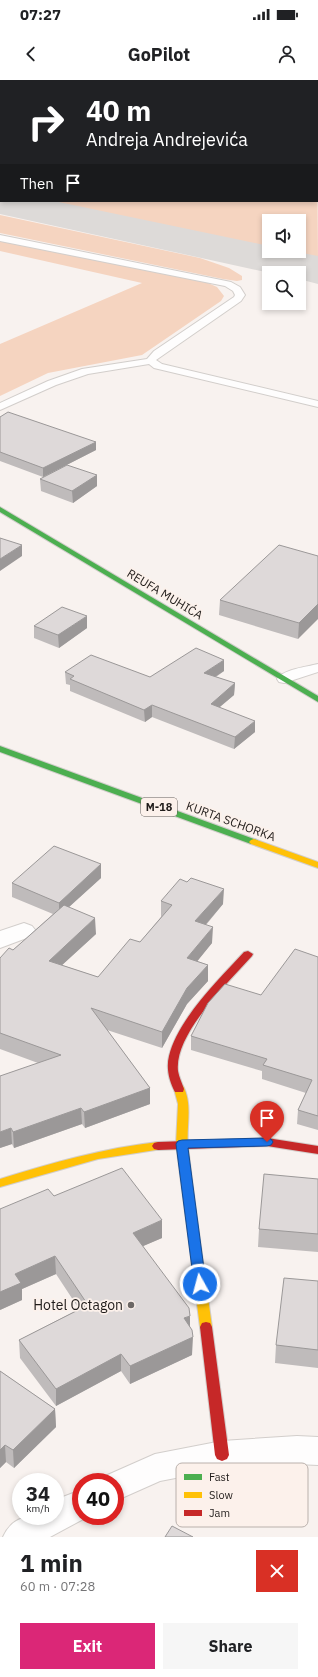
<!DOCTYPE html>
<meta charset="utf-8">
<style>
:root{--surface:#fff;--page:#f6f6f6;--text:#202124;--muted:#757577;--accent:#db2777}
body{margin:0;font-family:"IBM Plex Sans",sans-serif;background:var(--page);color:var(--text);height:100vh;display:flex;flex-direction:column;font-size:15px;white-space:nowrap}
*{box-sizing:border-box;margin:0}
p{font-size:13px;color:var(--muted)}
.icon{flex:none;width:22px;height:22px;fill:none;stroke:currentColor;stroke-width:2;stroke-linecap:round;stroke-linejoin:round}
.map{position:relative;height:1457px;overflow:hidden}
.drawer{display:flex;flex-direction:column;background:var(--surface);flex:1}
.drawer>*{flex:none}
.banner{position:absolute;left:0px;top:0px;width:318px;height:122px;box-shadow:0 2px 6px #0003;background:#202124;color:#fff;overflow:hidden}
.tools{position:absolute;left:262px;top:134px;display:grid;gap:8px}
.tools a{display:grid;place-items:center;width:44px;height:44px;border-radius:0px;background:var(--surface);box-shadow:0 2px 6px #0003;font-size:20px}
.speed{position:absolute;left:12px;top:1393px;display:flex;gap:8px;font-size:20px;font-weight:700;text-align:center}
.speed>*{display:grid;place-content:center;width:52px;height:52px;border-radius:50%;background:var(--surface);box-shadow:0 2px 6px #0003;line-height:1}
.speed small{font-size:10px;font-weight:400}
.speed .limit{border:6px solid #d22;background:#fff;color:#111}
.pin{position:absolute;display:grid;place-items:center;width:34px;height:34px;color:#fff;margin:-41px -17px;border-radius:50% 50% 50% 0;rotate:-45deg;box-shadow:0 0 4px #0007}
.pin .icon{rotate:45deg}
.me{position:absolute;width:44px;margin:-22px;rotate:353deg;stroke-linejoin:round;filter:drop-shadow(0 0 3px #0008)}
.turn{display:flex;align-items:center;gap:14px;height:84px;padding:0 20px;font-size:18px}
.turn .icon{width:52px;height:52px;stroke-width:2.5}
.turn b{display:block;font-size:28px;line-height:34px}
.then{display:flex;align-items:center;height:38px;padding:0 20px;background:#0003;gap:8px;font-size:15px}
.round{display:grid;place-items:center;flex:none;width:42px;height:42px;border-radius:0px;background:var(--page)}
.summary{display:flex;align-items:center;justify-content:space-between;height:68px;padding:0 20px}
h1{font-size:24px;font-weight:700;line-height:30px}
.cta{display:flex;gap:8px;margin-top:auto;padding:8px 20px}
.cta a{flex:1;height:46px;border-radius:0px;background:var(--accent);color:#fff;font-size:16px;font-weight:700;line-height:46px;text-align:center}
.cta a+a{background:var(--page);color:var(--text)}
.status{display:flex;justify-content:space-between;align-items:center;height:28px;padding:0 20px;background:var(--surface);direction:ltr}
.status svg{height:11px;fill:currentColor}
header{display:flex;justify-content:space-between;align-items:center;height:52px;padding:0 20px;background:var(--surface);font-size:18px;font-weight:700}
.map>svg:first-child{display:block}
</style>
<div class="status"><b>07:27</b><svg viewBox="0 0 49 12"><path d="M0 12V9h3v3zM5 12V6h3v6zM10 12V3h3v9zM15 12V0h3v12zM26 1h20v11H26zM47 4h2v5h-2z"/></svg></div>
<header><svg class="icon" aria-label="back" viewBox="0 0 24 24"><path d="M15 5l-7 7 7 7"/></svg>GoPilot<svg class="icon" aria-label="person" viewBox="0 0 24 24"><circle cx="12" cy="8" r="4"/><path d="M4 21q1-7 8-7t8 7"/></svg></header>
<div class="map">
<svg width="318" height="1457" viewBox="0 0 318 1457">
<rect width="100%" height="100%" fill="#f8f2ef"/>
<!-- green -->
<path fill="#f5d4c0" d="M171 0H318V26L317 1Z
M317 57 318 180 276 171H299V141H269V170L37 121H317Z
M0 135 200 178 229 188 242 196V200L237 201 223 199 0 153Z
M0 160 208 203 217 207 224 216 221 221 142 275 48 293 0 316V264L142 203 0 171Z"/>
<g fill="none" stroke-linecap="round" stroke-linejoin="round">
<!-- taxiway -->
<path fill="#dddad8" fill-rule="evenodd" d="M0 110 1 121H54L269 166V171H292L318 176V204L299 199V193H270L0 134Z"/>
<!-- runway -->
<path fill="#dddad8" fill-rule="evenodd" d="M43 0H136V1H43Z
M317 12H318V68H317Z"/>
<!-- lane casing -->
<g stroke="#d2cecb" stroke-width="2">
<path id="lane" d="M0 155 231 202 240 207 245 215 241 221 156 280 162 284 318 321V327L154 288 149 284 88 294 56 305 0 330V323L48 301 82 289 147 279 154 271 234 217 235 215 233 211 225 206 0 161Z
M318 584V592L284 603 279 602 277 599C284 589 306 587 318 584Z"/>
</g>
<!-- street casing -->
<g stroke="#d2cecb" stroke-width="2">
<path id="street" d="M24 843 32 846 36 851 32 856 0 868V851Z
M297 1356 318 1357V1385L297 1384 222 1389 160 1401 115 1421V1402H101L103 1397 155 1374 222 1361Z
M81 1410V1436H89L50 1457H3C14 1433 32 1436 55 1436V1420Z"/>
</g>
<!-- fast casing -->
<g stroke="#d2cecb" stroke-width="2">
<path id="fast" d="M0 427 318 616V622L0 432Z
M0 666 257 760 259 762 257 764H251L0 672Z"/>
</g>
<!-- slow casing -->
<g stroke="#d2cecb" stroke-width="2">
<path id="slow" d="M254 759 318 782V788L251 764 249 762 251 760Z
M179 1005 183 1006C193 1024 186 1047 188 1066 195 1127 204 1187 212 1247L210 1251 206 1252 202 1251 200 1247 176 1064 178 1024 174 1009 175 1006Z
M158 1062 162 1063 164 1066 162 1069 98 1079 0 1107V1099C52 1083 104 1068 158 1062Z"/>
</g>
<!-- jam casing -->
<g stroke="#d2cecb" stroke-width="2">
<path id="jam" d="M248 871 253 874 252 876C228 903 174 954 178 991 179 997 182 1003 184 1009L183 1012H175C169 1001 166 988 169 976 178 939 219 899 244 872Z
M267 1058 318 1066V1074L267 1066 158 1070 154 1069 152 1066 154 1063 158 1062Z
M206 1242 210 1243 212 1247 229 1375 227 1379 222 1381 217 1379 215 1375 200 1247 202 1243Z"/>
</g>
<!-- lane -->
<use href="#lane" fill="#fefdfd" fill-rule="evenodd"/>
<!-- street -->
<use href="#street" fill="#fefdfd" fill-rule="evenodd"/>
<!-- fast -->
<use href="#fast" fill="#4caf50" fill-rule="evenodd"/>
<!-- slow -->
<use href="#slow" fill="#ffc107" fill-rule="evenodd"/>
<!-- jam -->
<use href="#jam" fill="#c62828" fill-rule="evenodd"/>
</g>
<!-- wall -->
<path fill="#bfbbbb" d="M0 337 96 362V370L43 397 0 381Z
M97 395V406L73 423 41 411 40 399Z
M318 476 298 559 219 535 220 520Z
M34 546 87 548 59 568 34 558Z
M224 591 216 597 235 603 234 615 220 627 255 652 234 669 152 637 145 642 70 611V605L66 604 65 592 150 597Z
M101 784V798L69 827 96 854 62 885 98 897 140 862 161 837V821L223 824 206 845 212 863 197 881 208 885V901L187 924 162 968 107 950 150 1008V1024L85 1048 82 1044 14 1068 12 1064 0 1068 38 983 0 969V878L13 870 53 834 12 817V803Z
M318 877V1050L297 1044 298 1030 306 1013 262 999V991L191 970V956L261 915Z
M318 1099V1172L258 1167 259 1149Z
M54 1116 162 1158 143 1166 190 1247 192 1275 130 1304 121 1291 56 1326 20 1278 19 1260 79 1229 56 1194 22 1209V1220L0 1230Z
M318 1201V1288L275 1283 276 1265Z
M0 1291 55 1329 56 1347 14 1388 6 1382 0 1388Z"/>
<!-- shaded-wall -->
<path fill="#9b9898" d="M96 362V370L43 397V388Z
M97 395V406L73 423 72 411Z
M22 465V476L0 491V479Z
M318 524V539L298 559 299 543Z
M87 536V548L59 568 58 555Z
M224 580V591L204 604V593Z
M235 603 234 615 210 635 211 624Z
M152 625V637L145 642 144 630Z
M255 641V652L234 669 235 657Z
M101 784V798L59 836V823Z
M224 809 223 824 195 857V841Z
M95 838 96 854 49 897V881Z
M213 847 212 863 187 894V878Z
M208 885V901L187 924 162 968V952L187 908Z
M150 1008V1024L85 1048 84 1032Z
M81 1028 82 1044 14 1068 13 1052Z
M11 1048 12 1064 0 1068V1052Z
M162 1140V1158L134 1170 133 1153Z
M55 1176 56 1194 22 1209V1220L0 1230V1212L15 1194Z
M190 1236V1253L184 1238Z
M193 1257 192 1275 130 1304V1286Z
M121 1274V1291L56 1326V1309Z
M55 1329 56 1347 14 1388 13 1370Z
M5 1365 6 1382 0 1388V1370Z"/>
<!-- building -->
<path fill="#ded9d9" stroke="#9b9898" d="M8 332 96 362 43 388 0 372V337Z
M67 385 97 395 72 411 40 399Z
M0 458 22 465 0 479Z
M279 465 318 476V524L299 543 220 520Z
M62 527 87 536 58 555 34 546Z
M196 568 224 580 204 593 235 603 211 624 255 641 235 657 152 625 144 630 70 599 74 596 65 592 91 575 150 597Z
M54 766 101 784 59 823 12 803Z
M191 798 224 809 195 841 213 847 187 878 208 885 187 908 162 952 91 928 150 1008 84 1032 81 1028 13 1052 11 1048 0 1052V996L61 975 0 953V878L9 868 13 870 64 825 95 838 49 881 98 897 130 859 140 862 172 825 161 821 180 799 187 802Z
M295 869 318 877V1036L298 1030 312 1000 263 985 267 979 191 956 208 923 225 904 261 915Z
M122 1088 162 1140 133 1153 189 1228 190 1236 184 1238 192 1250 193 1257 130 1286 121 1274 56 1309 19 1260 88 1225 55 1176 15 1194 21 1203 0 1212V1129L48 1109 54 1116Z
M264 1094 318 1099V1154L259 1149Z
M284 1198 318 1201V1270L276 1265Z
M0 1291 55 1329 13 1370 5 1365 0 1370Z
M172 1446 193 1457H165Z"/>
<!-- route -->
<path fill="#1a73e8" stroke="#114b97" d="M267 1058 271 1059 273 1062 271 1065 267 1066 188 1068 206 1204 204 1207 200 1208 196 1207 194 1204 176 1064 178 1061 182 1060Z"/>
<!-- markers -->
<circle fill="#6c6765" stroke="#fcf1eb" stroke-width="1.5" cx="131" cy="1225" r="4"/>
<g text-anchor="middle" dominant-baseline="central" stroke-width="3.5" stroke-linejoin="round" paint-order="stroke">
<!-- shield labels -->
<rect fill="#fcf1eb" stroke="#625c59" stroke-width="1" x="141" y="718" width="36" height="18" rx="3"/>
<g font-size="11" font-weight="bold" fill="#201c1a">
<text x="159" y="727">M-18</text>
</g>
<!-- street labels -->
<g font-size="12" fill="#201c1a" stroke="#fcf1eb">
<text transform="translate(165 514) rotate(31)">REUFA MUHIĆA</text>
<text transform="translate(231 741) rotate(20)">KURTA SCHORKA</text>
</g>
<!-- near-poi labels -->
<g font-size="14" fill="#201c1a" stroke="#fcf1eb" text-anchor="end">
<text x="123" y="1225">Hotel Octagon</text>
</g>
</g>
<!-- legend -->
<rect x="176" y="1383" width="132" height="64" rx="6" fill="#fcf1eb" stroke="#bab1ac" stroke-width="1"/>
<rect x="184" y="1394" width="18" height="6" fill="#4caf50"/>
<rect x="184" y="1412" width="18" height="6" fill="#ffc107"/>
<rect x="184" y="1430" width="18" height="6" fill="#c62828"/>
<g font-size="11" fill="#201c1a">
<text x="209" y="1401">Fast</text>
<text x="209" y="1419">Slow</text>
<text x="209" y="1437">Jam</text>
</g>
</svg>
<div class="tools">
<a><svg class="icon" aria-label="sound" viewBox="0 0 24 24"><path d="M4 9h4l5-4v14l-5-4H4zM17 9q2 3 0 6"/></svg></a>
<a><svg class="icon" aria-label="search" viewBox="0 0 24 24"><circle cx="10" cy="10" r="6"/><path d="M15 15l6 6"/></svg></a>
</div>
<div class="speed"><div>34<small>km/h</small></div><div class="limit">40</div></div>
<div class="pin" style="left:267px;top:1062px;background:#d93025"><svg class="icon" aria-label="arrive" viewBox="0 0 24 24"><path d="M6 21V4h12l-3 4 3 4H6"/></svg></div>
<svg class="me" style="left:200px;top:1204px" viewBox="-20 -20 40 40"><circle r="17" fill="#1a73e8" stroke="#fff" stroke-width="3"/><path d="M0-11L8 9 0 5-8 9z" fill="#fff"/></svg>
<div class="banner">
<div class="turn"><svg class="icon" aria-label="right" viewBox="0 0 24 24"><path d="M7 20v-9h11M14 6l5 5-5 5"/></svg><div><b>40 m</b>Andreja Andrejevića</div></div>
<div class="then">Then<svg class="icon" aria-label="arrive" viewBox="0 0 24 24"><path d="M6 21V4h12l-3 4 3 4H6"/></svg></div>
</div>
</div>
<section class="drawer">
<div class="summary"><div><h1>1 min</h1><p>60 m · 07:28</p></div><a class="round" style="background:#d93025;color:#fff"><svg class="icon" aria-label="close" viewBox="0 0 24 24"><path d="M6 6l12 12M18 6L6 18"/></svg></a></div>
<div class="cta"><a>Exit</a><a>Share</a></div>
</section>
